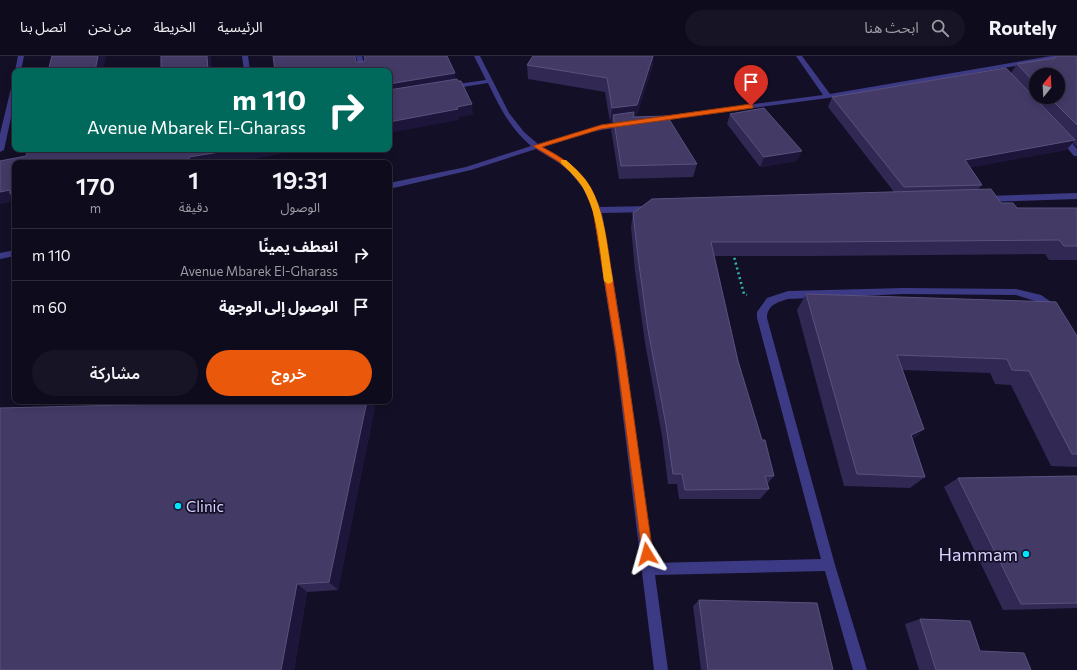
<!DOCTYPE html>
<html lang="ar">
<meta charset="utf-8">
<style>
:root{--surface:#0e0b1c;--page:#171425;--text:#f1f3f6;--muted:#9b9ba3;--line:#2e2b3b;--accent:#ea580c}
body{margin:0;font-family:Commissioner,"Noto Sans Arabic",sans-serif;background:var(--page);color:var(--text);direction:rtl;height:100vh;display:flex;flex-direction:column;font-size:15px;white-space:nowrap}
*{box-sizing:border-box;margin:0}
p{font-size:13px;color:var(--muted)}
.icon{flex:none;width:22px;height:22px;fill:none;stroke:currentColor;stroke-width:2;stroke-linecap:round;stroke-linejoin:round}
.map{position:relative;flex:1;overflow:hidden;direction:ltr}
.drawer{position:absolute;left:12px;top:104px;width:380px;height:244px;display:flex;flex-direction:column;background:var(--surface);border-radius:8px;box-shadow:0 2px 10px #0003,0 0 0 1px var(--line);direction:rtl}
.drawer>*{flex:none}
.guide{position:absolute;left:12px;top:12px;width:380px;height:84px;border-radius:8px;box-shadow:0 2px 10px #0003,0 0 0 1px var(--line);direction:rtl;background:#00695c;color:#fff;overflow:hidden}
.needle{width:26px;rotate:18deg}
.buttons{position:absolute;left:1029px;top:12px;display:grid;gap:8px}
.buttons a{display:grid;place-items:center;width:36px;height:36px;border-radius:50%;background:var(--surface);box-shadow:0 2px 10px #0003,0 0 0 1px var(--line);font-size:20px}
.pin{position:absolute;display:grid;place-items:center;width:34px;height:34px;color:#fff;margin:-41px -17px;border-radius:50% 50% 50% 0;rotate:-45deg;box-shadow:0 0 4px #0007}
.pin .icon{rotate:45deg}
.me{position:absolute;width:44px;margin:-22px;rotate:352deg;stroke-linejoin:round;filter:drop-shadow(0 0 3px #0008)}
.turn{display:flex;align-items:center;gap:14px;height:84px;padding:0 20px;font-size:18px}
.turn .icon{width:52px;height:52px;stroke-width:2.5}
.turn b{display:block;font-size:28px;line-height:34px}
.eta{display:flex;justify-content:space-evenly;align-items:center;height:68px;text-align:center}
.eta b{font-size:24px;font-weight:600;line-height:28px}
.cta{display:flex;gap:8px;margin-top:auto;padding:8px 20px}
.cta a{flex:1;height:46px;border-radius:24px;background:var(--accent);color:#fff;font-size:16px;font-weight:600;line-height:46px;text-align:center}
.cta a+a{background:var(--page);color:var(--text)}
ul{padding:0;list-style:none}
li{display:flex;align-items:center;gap:12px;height:52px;padding:0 20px;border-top:1px solid var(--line)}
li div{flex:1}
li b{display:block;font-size:15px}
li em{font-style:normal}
header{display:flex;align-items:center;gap:24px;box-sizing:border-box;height:56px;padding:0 20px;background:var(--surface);border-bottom:1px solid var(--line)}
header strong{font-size:19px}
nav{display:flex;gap:22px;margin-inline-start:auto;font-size:14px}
.search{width:280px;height:36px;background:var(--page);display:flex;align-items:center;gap:10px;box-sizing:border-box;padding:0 14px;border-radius:22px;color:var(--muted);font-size:15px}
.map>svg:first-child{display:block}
</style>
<header>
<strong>Routely</strong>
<div class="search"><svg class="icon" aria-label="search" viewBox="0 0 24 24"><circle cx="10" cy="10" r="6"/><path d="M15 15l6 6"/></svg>ابحث هنا</div>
<nav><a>الرئيسية</a><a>الخريطة</a><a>من نحن</a><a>اتصل بنا</a></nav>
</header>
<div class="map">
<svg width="1077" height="614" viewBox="0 0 1077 614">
<rect width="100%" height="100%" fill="#130f26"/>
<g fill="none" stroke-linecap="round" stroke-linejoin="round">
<!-- path -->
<path stroke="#2fb8b0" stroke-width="2.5" stroke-dasharray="2 3" stroke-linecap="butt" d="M733 197 744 238 747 239"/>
<!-- street -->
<path fill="#3d3a85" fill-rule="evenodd" d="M18 0H24L21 15H15Z
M242 0H248L250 15H244Z
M356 0H362L366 15H360Z
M474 0H480L509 57 524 76 538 88 588 73 624 66 628 68 624 70 591 76 543 91C575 109 585 117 600 151L651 150 655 153 651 156 602 157 625 296 653 507 821 503 757 262V256L767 242 788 235 904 232 1016 233 1041 239 1057 250 1059 253 1054 257 1035 245 1016 239 904 238 788 243C778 246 767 249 767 262L835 509 867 614H853L825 515 655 519 668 614H654L615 296 593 154 583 132 570 116 559 107 536 93 471 114 389 133V127L466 111 531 90C510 72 500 52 488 27L450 33 447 31 450 29 486 24Z
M796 0H802L830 38 1051 0H1065L1062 2 828 42 655 65 651 63 655 61 823 39Z
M15 26V43L4 94 0 96V78L12 28Z
M1059 78H1065L1077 93V100H1074L1059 82Z
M1077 137V143L985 146 981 143 985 140Z
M15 194V200L0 203V197Z"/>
</g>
<!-- wall -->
<path fill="#312854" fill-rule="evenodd" d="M1055 0H1077V91L1073 87 1066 94 970 111 982 129 978 133 1001 147 1017 152H1077V204H1049L1045 198 811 200H714L738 305 762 384 774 420 767 428 769 433 760 443H679L677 428H668L662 380 645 287 635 215 631 171 633 157 894 136 828 51 832 41 1011 17 1017 8 1054 2ZM1036 19 1058 41H1036Z
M527 9H653L636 61 697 108 693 121 619 123 611 73 612 66H610L605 36 528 23Z
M730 58 797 105 760 111 727 68Z
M806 238 1077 280V411L1051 410 1011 329 995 328 990 317 902 314 924 373 913 383 925 421 910 432 844 430 797 254Z
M208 345H376L338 534 307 536 294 614H0L208 347Z
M1077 420V552L1003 554 944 431 958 422Z
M699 544 833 614H701L693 550Z
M920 563 980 595 1031 614H919L905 568Z"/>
<!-- shaded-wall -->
<path fill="#1d163a" d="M98 0H106L103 15H95Z
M207 0H211L212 15H208Z
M653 0H654L653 9 635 63 613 59 612 66H610L612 52Z
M455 17 456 27 389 38V28Z
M472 48 473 59 459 61V64L389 77V66L457 51Z
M1075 84 1066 94 958 114 965 104Z
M238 93H305L244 105 243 103 221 107H190L189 101Z
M802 95 797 105 760 111 764 101Z
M10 134 15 137V145L0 148V136Z
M367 345H376L338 534 329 526Z
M924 373 909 386 911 379Z
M297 528 307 536 294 614H281Z"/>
<!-- building -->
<path fill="#433a66" stroke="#5a527e" d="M52 0H98L95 15H48Z
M161 0H207L208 15H161Z
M273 0H355L356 6H363L365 4 364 0H447L455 17 389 28V15H275Z
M533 0H653L637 49 612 52 607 22 527 9Z
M1055 0H1077V69L1049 41H1058V19H1036V28L1017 8 1055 2Z
M1006 12 1075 84 965 104 982 129 904 131 832 41Z
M457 23 458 25H461L472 48 457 51 458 53 389 66V34Z
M764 52 802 95 764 101 730 58Z
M634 56 633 61 667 60 697 108 621 110 613 59Z
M35 93H247L238 95V93L189 101 190 107H15V137L10 138V134L0 136V105L26 100 28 94Z
M991 133 1001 147H1013L1017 152H1077V190H1064L1059 184 818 186H711L738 305 762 384H765L774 420H765L769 433 685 434 682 418H673L666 369 648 274 638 201 633 157 652 143Z
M806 238 1056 246 1077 280V398H1072L1029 315 1012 314 1007 303 897 299 924 373 911 379 925 421 857 418Z
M208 345H367L329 526 297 528 281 614H0V352L208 347Z
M1077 420V547L1021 548 958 422Z
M699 544 817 547 833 614H708Z
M920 563 970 565 980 595 1024 597 1031 614H936Z"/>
<!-- route -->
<path fill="#ea580c" stroke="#983908" d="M751 48 753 49V52L601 73 542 91C561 101 579 112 590 131 606 159 608 199 614 231 629 320 640 409 653 498L651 502 647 503 643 502 642 498 616 296 593 154 584 132 571 116 559 106 533 90 601 69Z"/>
<!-- slow -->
<path fill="#f59e0b" d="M561 104H566C575 112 585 121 591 132 606 160 607 194 613 225L611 227 608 228 604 225C600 196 598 157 583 132 578 123 569 115 561 107Z"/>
<!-- markers -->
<g fill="#00e5ff" stroke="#130f26" stroke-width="1.5">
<circle cx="178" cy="450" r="4"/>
<circle cx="1026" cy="498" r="4"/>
</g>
<g text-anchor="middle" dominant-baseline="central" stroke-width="3.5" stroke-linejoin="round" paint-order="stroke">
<!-- poi labels -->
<g font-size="15" fill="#d9d4ff" stroke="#130f26" text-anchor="start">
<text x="186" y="450">Clinic</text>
</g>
<!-- near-poi labels -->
<g font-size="18" fill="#d9d4ff" stroke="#130f26" text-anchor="end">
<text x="1018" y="498">Hammam</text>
</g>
</g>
</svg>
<div class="buttons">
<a><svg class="needle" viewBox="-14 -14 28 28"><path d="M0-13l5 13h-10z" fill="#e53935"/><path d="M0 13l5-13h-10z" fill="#9b9ba3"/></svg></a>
</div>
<div class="pin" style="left:751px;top:50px;background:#d93025"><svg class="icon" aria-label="arrive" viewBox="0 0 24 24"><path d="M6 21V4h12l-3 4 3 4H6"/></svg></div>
<svg class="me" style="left:647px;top:498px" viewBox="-20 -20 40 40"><path d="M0-17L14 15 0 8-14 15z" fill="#ea580c" stroke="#fff" stroke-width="4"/></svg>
<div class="guide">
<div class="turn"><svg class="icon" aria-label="right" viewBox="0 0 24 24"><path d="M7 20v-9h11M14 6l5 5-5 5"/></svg><div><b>110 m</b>Avenue Mbarek El-Gharass</div></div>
</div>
<section class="drawer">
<div class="eta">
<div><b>19:31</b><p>الوصول</p></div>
<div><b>1</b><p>دقيقة</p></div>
<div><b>170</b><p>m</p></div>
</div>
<ul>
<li><svg class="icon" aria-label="right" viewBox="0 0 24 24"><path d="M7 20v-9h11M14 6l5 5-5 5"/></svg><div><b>انعطف يمينًا</b><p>Avenue Mbarek El-Gharass</p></div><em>110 m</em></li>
<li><svg class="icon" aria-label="arrive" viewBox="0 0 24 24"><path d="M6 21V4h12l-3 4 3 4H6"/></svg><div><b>الوصول إلى الوجهة</b></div><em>60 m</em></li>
</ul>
<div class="cta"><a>خروج</a><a>مشاركة</a></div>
</section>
</div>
